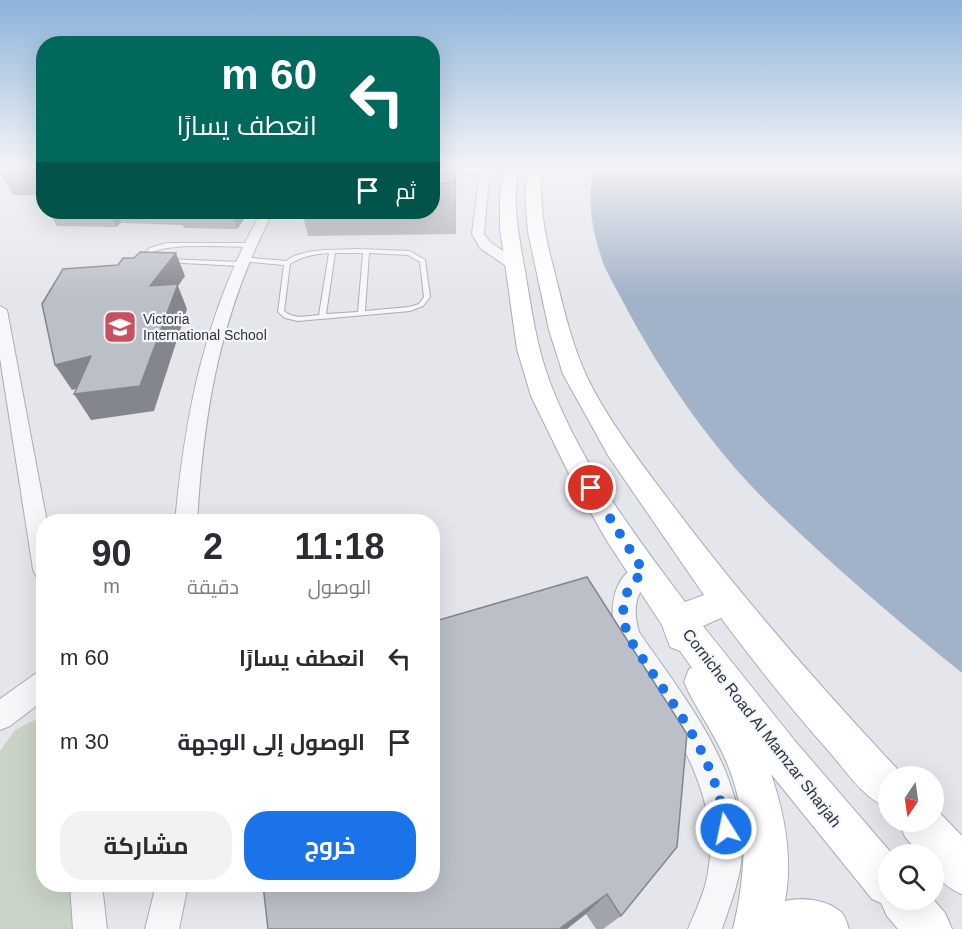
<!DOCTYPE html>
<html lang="ar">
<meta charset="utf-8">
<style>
:root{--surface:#fff;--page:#f2f2f3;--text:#2b2b33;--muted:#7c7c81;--accent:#1a73e8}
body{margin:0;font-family:Helvetica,Cairo,sans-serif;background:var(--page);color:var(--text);direction:rtl;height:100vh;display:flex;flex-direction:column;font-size:22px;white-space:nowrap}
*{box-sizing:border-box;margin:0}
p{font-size:20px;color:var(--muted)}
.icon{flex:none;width:33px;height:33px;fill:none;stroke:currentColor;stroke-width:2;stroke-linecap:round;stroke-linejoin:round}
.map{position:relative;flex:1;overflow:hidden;direction:ltr}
.side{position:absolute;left:36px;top:514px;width:404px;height:378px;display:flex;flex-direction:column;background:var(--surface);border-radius:24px;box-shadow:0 6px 24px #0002;direction:rtl}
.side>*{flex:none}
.banner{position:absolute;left:36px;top:36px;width:404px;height:183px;border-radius:24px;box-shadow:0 6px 24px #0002;direction:rtl;background:#00695c;color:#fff;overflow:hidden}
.needle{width:39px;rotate:193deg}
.tools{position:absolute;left:878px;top:766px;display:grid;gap:12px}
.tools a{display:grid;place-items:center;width:66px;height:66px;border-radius:50%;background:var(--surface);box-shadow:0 6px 24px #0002;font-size:30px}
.pin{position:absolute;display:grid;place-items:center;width:51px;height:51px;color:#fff;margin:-26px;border:3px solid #fff;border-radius:50%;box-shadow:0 2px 6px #0007}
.me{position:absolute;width:66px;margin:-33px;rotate:350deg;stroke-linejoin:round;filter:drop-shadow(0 0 4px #0008)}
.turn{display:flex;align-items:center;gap:21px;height:126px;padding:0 24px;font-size:27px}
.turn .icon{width:78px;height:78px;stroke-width:2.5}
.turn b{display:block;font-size:42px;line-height:51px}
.then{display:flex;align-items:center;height:57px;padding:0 24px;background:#0003;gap:12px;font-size:22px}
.eta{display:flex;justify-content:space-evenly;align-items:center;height:102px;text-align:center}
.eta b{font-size:36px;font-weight:700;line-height:42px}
.button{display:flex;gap:12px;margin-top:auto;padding:12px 24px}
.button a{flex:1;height:69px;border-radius:24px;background:var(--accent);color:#fff;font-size:24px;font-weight:700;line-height:69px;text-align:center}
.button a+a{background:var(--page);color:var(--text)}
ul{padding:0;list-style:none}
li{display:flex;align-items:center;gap:18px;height:84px;padding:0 24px}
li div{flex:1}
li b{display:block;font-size:22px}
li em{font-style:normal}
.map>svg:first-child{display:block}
</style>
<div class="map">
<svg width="962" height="929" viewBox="0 0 962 929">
<rect width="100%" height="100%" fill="#e4e6eb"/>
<!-- green -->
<path fill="#c9d4c6" d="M43 716 44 885H72L78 929H0V751L15 730Z"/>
<!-- water -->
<path fill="#a2b2c8" d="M595 167H962V673C894 618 827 561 765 500 711 446 665 379 629 313 621 297 611 281 604 265 593 235 585 198 595 167Z"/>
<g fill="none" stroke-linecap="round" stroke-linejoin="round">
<!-- service casing -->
<g stroke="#a9adb5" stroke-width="2">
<path id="service" d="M167 243H248L251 245 248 247C227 247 165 242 150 254V257L155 259V261H151L144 258V253L150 248Z
M358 249 410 251 425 260 430 297 423 306 410 311 298 321 285 318 278 312 284 265 241 261 238 259 241 257 286 261 294 256 308 252 324 250ZM329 253 319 315C307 316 294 320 284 311L290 264C302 256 315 254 329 253ZM335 253H363L358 312 326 314ZM369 253 408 255 420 262 424 297 419 304 409 307 365 311Z
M167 259 239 262 242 264 239 266 165 262V260Z"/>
</g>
<!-- minor casing -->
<g stroke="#a9adb5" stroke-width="2">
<path id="minor" d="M488 167H502L489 179 484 234 490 242 519 262 521 265 519 268H509L480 248 472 234 479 178 482 174 432 175V169L466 170Z
M261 212H273C220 314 204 408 197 522H175C186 408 205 314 261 212Z
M0 306 7 310 47 522H44V578L36 576 33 569 0 358Z
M644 562 652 565 655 572C652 579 648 582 643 588 633 601 635 617 639 632 683 696 739 763 742 844 743 874 731 902 722 929H688C694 915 701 900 705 886 729 795 666 718 620 646 607 617 609 575 644 562Z
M44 670V700L10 726 0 730V699L35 674Z
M70 885H102L107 929H73Z
M156 885H188L179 929H145Z"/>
</g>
<!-- secondary casing -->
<g stroke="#a9adb5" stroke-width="2">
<path id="secondary" d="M505 167H519C511 204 519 235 525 271 531 307 536 343 548 377 578 460 633 533 685 602L704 595 609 457 563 374 549 330 528 232 525 193 529 167H543C538 203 545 236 554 270 563 306 571 342 586 375 609 423 643 465 674 507 745 601 822 689 902 774L904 777H888V808C864 798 848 774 832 755 793 711 756 665 721 618L703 626 795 741 893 855H888V900L933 899 945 913 952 929H898L887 916 881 903 872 899 771 774C785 815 793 858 785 901 802 897 827 899 841 912 845 915 847 924 849 929H733C747 870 750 811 723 754 712 730 695 707 684 682L689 669 692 668 680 651 670 647 662 625 607 541 570 476 531 396 517 349 500 228V192Z
M933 806 962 836V894C944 887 933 875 933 855H921L905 837 899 822H933Z"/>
</g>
<!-- service -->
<use href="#service" fill="#f7f7f9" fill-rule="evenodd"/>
<!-- minor -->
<use href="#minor" fill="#f7f7f9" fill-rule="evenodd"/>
<!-- secondary -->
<use href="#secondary" fill="#fff" fill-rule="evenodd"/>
</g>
<!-- wall -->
<path fill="#a1a4ac" d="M44 167V195H13L1 174Z
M432 167H456V234L308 236 302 212H432Z
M49 212H249L237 229 184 228 182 225 121 223 116 227 57 226Z
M432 622 621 916 603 929H596L586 914Z"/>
<!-- shaded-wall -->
<path fill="#83868c" d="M455 167H456V234Z
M109 212H116L121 223 116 227Z
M232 212H249L237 229Z
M176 253 185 276 178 286 187 309 154 411 91 420 74 394 150 286Z
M91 356 106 381 72 390 55 365Z
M607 894 586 914 567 929H559Z"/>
<!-- building -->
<path fill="#bbbfc8" stroke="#83868c" stroke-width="1.5" d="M9 167H44V174H1L9 169Z
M432 167H455L454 183 432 184Z
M140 252 176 253 150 286 178 284 140 386 74 394 91 356 55 365 42 304 63 269 118 265 123 258H134Z
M587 577 687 734 677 847 621 916 607 894 559 929H268L263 885H432V622Z"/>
<!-- sky -->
<linearGradient id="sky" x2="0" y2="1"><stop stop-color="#8cb3db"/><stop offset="0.56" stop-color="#f3f4f6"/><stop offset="1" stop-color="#f3f4f6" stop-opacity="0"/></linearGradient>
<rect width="962" height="297" fill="url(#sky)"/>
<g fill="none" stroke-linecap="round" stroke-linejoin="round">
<!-- route -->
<path stroke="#1a73e8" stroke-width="10" stroke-dasharray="0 18" d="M591 488 644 572C621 590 619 612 629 638 671 704 714 749 726 829"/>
</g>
<!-- icons -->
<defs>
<g id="school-square" transform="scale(1.725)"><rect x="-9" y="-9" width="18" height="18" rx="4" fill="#c7525d" stroke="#f4f5f8"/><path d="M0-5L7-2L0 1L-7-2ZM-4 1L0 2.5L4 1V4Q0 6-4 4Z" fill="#fff"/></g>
</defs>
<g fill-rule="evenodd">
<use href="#school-square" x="120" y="327"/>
</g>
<g text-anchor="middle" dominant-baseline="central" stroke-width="4.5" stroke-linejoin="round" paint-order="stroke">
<!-- far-poi labels -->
<g font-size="14" fill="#2c3343" stroke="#f4f5f8" text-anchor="start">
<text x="143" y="319">Victoria<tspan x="143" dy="16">International School</tspan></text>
</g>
<!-- street labels -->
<g font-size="16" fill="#2c3343" stroke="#f4f5f8">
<text transform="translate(762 728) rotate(52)">Corniche Road Al Mamzar Sharjah</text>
</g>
</g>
</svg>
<div class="tools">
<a><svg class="needle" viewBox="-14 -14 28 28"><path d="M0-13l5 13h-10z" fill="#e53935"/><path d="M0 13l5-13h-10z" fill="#7c7c81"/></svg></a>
<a><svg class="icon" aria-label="search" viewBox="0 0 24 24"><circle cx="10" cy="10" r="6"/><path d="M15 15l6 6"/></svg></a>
</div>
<div class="pin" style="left:591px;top:488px;background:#d93025"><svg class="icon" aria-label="arrive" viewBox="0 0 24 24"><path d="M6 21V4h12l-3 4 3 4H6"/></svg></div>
<svg class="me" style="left:726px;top:829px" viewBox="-20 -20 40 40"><circle r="17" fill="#1a73e8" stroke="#fff" stroke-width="3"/><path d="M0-11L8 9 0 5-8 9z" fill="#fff"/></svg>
<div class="banner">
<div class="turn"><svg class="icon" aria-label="left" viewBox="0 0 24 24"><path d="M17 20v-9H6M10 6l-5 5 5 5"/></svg><div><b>60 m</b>انعطف يسارًا</div></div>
<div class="then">ثم<svg class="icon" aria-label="arrive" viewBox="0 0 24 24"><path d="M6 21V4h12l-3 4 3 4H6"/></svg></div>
</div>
<section class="side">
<div class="eta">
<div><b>11:18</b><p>الوصول</p></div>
<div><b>2</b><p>دقيقة</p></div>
<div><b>90</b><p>m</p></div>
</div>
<ul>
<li><svg class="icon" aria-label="left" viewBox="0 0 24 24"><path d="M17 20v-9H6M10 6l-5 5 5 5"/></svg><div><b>انعطف يسارًا</b></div><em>60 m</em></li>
<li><svg class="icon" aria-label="arrive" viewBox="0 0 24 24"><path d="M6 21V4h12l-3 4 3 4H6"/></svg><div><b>الوصول إلى الوجهة</b></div><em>30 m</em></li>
</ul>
<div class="button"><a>خروج</a><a>مشاركة</a></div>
</section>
</div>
